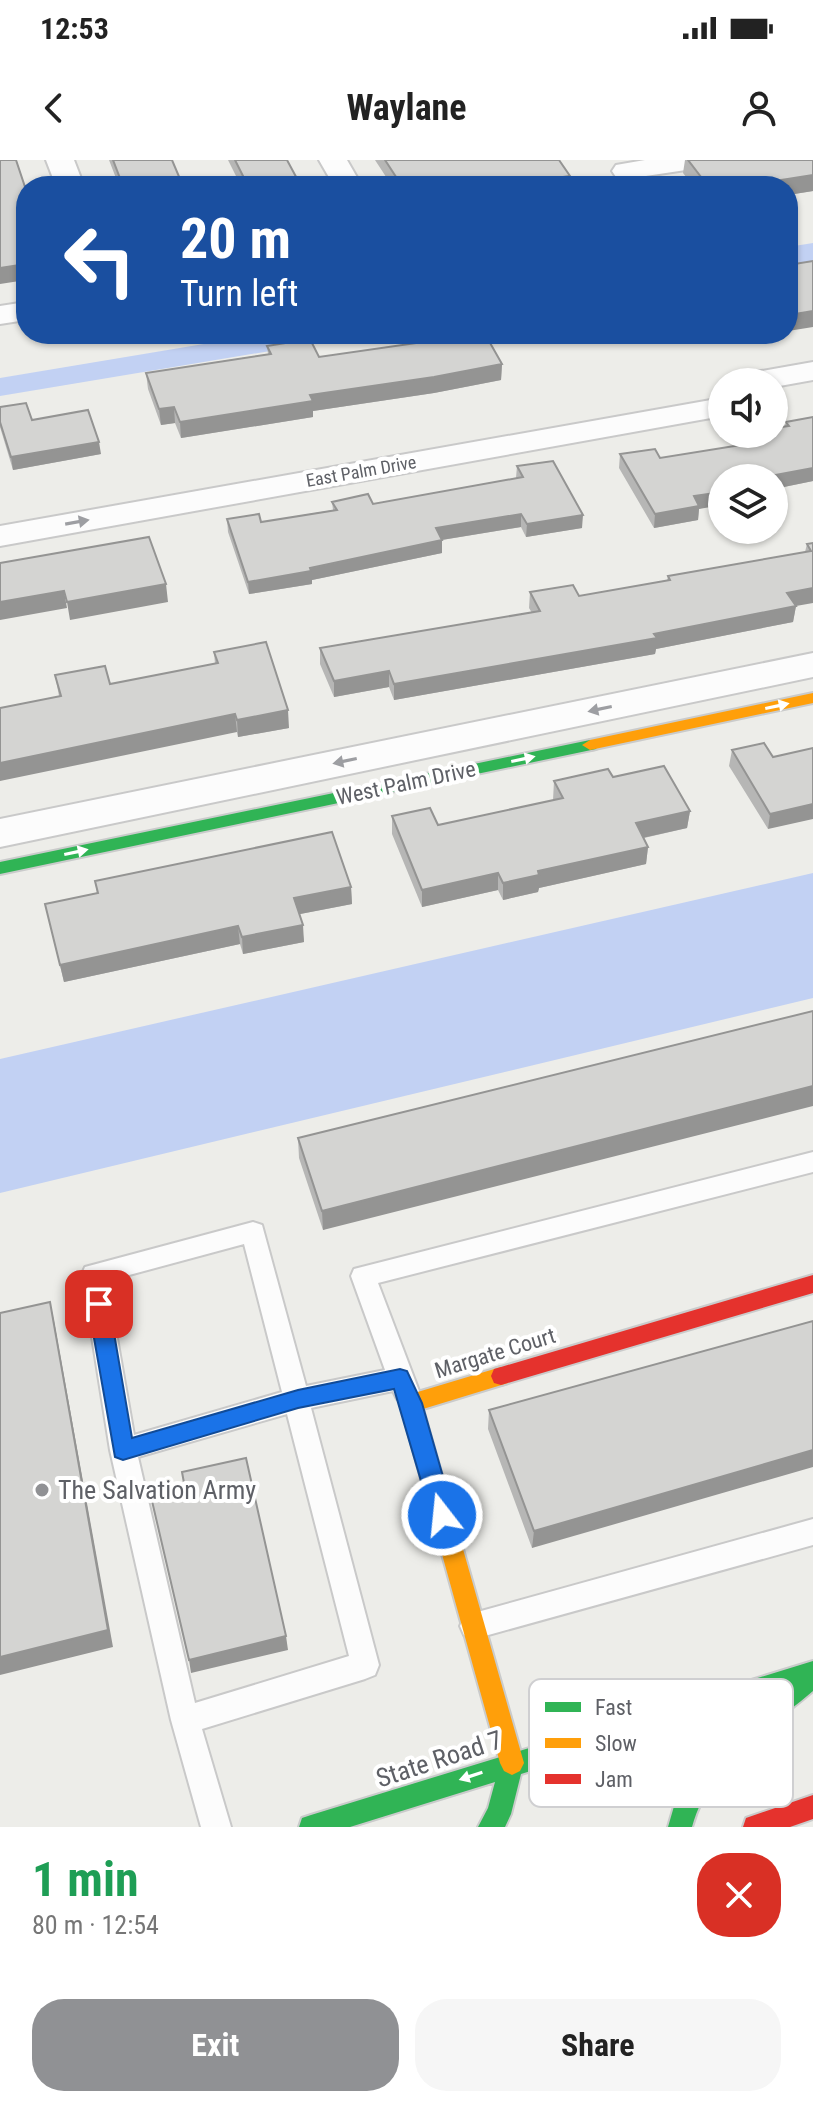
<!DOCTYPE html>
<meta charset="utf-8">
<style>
:root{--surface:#fff;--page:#f6f6f6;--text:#222;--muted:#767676;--accent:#909194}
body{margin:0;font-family:"Roboto Condensed",sans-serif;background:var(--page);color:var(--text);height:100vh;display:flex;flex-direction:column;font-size:30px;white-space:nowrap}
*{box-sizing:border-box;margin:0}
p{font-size:26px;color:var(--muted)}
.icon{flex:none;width:44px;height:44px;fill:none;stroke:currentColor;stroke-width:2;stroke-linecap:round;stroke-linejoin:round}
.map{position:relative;height:1667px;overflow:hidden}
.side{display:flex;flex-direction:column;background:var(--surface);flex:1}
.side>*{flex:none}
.guide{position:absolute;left:16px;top:16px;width:782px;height:168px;border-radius:32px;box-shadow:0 2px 6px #0004;background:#1a4fa0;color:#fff;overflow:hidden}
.buttons{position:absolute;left:708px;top:208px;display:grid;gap:16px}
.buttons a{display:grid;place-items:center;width:80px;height:80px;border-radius:50%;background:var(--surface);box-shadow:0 2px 6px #0004;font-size:40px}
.pin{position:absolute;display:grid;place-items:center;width:68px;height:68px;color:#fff;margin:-34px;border-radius:16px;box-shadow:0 4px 12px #0006}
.me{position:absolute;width:88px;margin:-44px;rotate:344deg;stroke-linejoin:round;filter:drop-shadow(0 0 6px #0008)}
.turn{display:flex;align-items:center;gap:28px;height:168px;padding:0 32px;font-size:36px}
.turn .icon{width:104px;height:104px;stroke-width:2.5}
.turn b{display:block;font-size:56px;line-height:68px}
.round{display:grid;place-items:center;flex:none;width:84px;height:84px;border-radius:32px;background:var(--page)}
.head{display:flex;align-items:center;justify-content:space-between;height:136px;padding:0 32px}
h1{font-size:48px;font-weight:700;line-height:60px;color:#1e9e55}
.primary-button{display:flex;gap:16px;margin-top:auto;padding:16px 32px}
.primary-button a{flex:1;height:92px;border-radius:32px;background:var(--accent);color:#fff;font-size:32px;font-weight:700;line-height:92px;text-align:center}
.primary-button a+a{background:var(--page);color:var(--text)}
.status{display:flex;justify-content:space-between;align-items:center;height:56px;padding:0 40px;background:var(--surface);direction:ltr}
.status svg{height:22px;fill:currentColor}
header{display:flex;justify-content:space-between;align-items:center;height:104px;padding:0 32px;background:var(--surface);font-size:36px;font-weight:700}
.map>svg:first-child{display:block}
</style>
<div class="status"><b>12:53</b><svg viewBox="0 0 49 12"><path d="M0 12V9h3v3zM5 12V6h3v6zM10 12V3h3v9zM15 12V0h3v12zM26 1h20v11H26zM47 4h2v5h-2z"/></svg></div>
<header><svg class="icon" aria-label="back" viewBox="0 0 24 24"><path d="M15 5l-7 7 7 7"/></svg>Waylane<svg class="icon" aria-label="person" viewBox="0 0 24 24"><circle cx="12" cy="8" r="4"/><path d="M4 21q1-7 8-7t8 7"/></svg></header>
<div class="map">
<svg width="813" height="1667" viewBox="0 0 813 1667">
<rect width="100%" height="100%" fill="#edede9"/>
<!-- water -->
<path fill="#c2d1f3" d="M813 713V838L0 1033V899Z"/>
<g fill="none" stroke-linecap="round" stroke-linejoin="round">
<!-- canal -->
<path fill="#c2d1f3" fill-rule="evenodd" d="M813 83V101L788 105V87Z
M263 174H333L329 180 318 183 0 236V218Z"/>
<!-- lane casing -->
<g stroke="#c9c9c9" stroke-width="4">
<path id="lane" d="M813 992V1012L378 1123 419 1231 415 1239 406 1242 397 1239 393 1231 311 1248 379 1505 375 1515 365 1519 202 1569 231 1667H201L171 1560 110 1290 82 1114 85 1107 253 1062 262 1065 306 1226 385 1210 351 1116 354 1109ZM244 1084 282 1232 134 1275 107 1121ZM287 1254 349 1496 195 1543 138 1297Z
M813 1359V1385L474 1479 464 1475 460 1466 464 1457 474 1453Z"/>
</g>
<!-- street casing -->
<g stroke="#c9c9c9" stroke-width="4">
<path id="street" d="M46 0H74L84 26H56Z
M319 0H347L362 26H334Z
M645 0H713L709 6 699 8 626 19 616 17 612 11 616 5Z
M26 142V160L0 164V146Z
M813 202V220L774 227V222H734L739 215Z
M722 238V256L0 386V366Z
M813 493V517L0 687V659Z"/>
</g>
<!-- fast casing -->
<g stroke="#cacbcb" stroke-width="4">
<path id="fast" d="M590 580 598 585 596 589 0 714V702Z
M813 1501V1531C766 1571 709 1604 692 1667H668L677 1636 705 1591 770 1537 521 1614 511 1654 505 1667H478L488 1648 495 1622 350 1667H299L302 1658 311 1655Z"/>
</g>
<!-- slow casing -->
<g stroke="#cacbcb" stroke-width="4">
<path id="slow" d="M813 533V543L590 590 582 585 590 580Z
M501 1207 508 1209 511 1216 508 1223 423 1249 524 1603 520 1611 512 1615 504 1611 500 1603 400 1243 404 1236 411 1234Z"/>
</g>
<!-- jam casing -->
<g stroke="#cacbcb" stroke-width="4">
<path id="jam" d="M813 1115V1133L501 1225 494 1223 491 1216 494 1209 501 1207Z
M813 1635V1659L790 1667H743L746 1658Z"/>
</g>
<!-- lane -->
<use href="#lane" fill="#fcfcfc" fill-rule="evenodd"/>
<!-- street -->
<use href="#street" fill="#fcfcfc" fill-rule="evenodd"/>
<!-- fast -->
<use href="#fast" fill="#30b455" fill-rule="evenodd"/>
<!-- slow -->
<use href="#slow" fill="#ff9f0a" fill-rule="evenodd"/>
<!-- jam -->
<use href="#jam" fill="#e5322d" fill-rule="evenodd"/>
</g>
<!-- wall -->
<path fill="#b6b6b5" d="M109 0H172L183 26H119Z
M228 0H287L301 26H241Z
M375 0H559L570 16 569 26H392Z
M685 0H813V31L788 35V26H693L683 13Z
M267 186 319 197 502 204 501 220 434 233 313 251V257L181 278 175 263 161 265 148 229 146 213 268 194Z
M0 247 32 260 101 294 13 310 0 267Z
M813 257V321L774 329V318L699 349 698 360 654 368 619 308 620 294 660 298 739 285 741 274 785 266 786 262Z
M517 306 582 368 526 377 521 367 442 380V393L312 420V424L249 434 228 372 227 359 261 362 333 350 332 342 373 344 516 318Z
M813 383 796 446 793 462 656 489 655 494 394 540 389 527 334 537 320 504V488L532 453 529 448 530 432 579 436 667 421 668 416 805 392 807 384Z
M214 492 289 568 238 577 237 572 59 536 55 515 110 524 215 504Z
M813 588 768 669 729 606 732 590 773 597Z
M613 617 690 651 687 668 644 678 648 687 646 704 539 728 538 732 503 740 498 730 422 747 392 674V656L438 665 553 640 554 621Z
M95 721 351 727 352 744 300 754 304 782 243 794 240 784 64 822 45 744 97 733Z
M813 851 323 1070 299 998 298 978Z
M813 1161 532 1388 488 1269 489 1250Z"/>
<!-- shaded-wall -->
<path fill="#949493" d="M813 15V31L788 35V26H744Z
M570 16 569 26H521V23Z
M519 20V26H476Z
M26 104V120L0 124V108Z
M813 151V167L788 171 789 155Z
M502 204 501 220 434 233 313 251V257L181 278 180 262 310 235Z
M174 247 175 263 161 265 159 249Z
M99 282 101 294 13 310 11 297Z
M813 308V321L774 329V318H760Z
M722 332V345L699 349 698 360 654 368 655 354 694 336Z
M521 354V367L435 381 436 368Z
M583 355 582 368 526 377 527 364Z
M442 380V393L312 420V424L249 434 248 422Z
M166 424 168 442 70 460 67 442Z
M813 428V443L796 446 793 462 656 489 655 494 394 540V524L654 474 787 433Z
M64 431 67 448 0 460V442Z
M389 511V527L334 537V521Z
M288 550 289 568 238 577 237 560Z
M235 554 237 572 0 621V603Z
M813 644V659L768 669 770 654Z
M690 651 687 668 633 680 636 663Z
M648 687 646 704 539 728 538 732 503 740V723L538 711Z
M498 713V730L422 747V730Z
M351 727 352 744 295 755 294 738Z
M303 765 304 782 243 794 242 777Z
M238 766 240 784 64 822 60 805Z
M813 926V946L323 1070 322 1051Z
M50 1142 54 1161 113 1487 0 1515V1497Z
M813 1290V1307L532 1388 534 1371Z
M286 1476 288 1490 191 1513 189 1500Z"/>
<!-- building -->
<path fill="#d4d4d2" stroke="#949493" stroke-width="2" d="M0 0H16L26 30V104L0 108Z
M113 0H172L183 26H123Z
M235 0H287L301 26H248Z
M385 0H559L570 16 521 23 519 20 476 26H402Z
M688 0H813V15L744 26H708Z
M813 101V151L789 155 788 105Z
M479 174H485L502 204 434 217 310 235 313 241 180 262 174 247 159 249 146 213 271 194 267 186 310 179 319 197Z
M26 243 32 260 88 250 99 282 11 297 0 262V247Z
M813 257V308L760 318H722V332L694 336 699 346 655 354 620 294 655 289 660 298 747 284 741 274H774V268L789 266 786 262Z
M553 301 583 355 527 364 521 354 436 368 442 380 310 408 311 411 248 422 227 359 259 354 261 362 337 350 332 342 368 334 373 344 523 317 517 306Z
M149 377 166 424 67 442 64 431 0 442V403Z
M813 383V428L787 433 796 446 654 474 657 478 394 524 389 511 334 521 320 488 540 451 530 432 573 425 579 436 670 420 668 416 811 391 807 384Z
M266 482 288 550 237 560 235 554 0 603V548L61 536 55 515 105 506 110 524 218 503 214 492Z
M764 583 773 597 813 588V644L770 654 732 590Z
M664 606 690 651 636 663 648 687 538 711 539 715 503 723 498 713 422 730 392 656 430 648 438 665 563 638 554 621 608 609 613 617Z
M332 672 351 727 294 738 303 765 242 777 238 766 60 805 45 744 98 733 95 721Z
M813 851V926L322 1051 298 978Z
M50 1142 108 1470 0 1497V1153Z
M813 1161V1290L534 1371 489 1250Z
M246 1298 286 1476 189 1500 152 1341 186 1334 182 1312Z"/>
<!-- one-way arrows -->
<defs><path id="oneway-solid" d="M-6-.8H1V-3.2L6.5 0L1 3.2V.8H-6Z" transform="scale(2)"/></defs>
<g fill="#9d9ea2">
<use href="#oneway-solid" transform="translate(77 362) rotate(-10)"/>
<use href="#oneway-solid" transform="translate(600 549) rotate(168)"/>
<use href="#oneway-solid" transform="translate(345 601) rotate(168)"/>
</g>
<g fill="#fff">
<use href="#oneway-solid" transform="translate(777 546) rotate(-12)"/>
<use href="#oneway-solid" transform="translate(523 599) rotate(-12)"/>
<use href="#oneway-solid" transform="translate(76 692) rotate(-12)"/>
<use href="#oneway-solid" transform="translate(471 1616) rotate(162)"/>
</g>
<!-- route -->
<path fill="#1a73e8" stroke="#114b97" stroke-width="2" d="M99 1135 106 1137 109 1144 132 1278 298 1230 400 1209 407 1211 422 1243 454 1355 450 1362 442 1365 435 1362 431 1355 394 1229 298 1248 123 1300 115 1297 88 1144 91 1137Z"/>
<!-- markers -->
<circle fill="#909194" stroke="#fff" stroke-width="3" cx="42" cy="1330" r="8"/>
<g text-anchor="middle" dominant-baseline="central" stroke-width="8" stroke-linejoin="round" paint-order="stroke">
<!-- far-street labels -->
<g font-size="18" fill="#5e6066" stroke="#fff">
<text transform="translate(361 311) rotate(-10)">East Palm Drive</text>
</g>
<!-- street labels -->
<g font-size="22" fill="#5e6066" stroke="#fff">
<text transform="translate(406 623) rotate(-12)">West Palm Drive</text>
<text transform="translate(495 1193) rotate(-17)">Margate Court</text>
</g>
<!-- near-poi labels -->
<g font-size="26" fill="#5e6066" stroke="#fff" text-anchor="start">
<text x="58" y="1330">The Salvation Army</text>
</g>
<!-- near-street labels -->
<g font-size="26" fill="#5e6066" stroke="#fff">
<text transform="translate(439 1599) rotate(-18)">State Road 7</text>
</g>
</g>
<!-- legend -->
<rect x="529" y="1519" width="264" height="128" rx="12" fill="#fff" stroke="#cfcfd1" stroke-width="2"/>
<rect x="545" y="1542" width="36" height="10" fill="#30b455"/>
<rect x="545" y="1578" width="36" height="10" fill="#ff9f0a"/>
<rect x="545" y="1614" width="36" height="10" fill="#e5322d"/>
<g font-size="22" fill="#5e6066">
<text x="595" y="1555">Fast</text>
<text x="595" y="1591">Slow</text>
<text x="595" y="1627">Jam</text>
</g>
</svg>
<div class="buttons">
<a><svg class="icon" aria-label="sound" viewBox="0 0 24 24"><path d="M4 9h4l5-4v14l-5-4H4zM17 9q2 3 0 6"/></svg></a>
<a><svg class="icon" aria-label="layers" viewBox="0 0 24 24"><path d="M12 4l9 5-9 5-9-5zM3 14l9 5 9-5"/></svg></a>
</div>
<div class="pin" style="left:99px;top:1144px;background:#d93025"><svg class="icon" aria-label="arrive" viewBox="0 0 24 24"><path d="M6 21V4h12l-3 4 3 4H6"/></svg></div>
<svg class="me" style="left:442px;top:1355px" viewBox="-20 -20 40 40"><circle r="17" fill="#1a73e8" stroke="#fff" stroke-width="3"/><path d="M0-11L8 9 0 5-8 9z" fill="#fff"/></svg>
<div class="guide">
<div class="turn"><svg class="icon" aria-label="left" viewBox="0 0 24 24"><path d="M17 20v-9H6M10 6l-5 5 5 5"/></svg><div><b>20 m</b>Turn left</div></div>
</div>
</div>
<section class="side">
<div class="head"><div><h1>1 min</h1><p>80 m · 12:54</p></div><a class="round" style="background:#d93025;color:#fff"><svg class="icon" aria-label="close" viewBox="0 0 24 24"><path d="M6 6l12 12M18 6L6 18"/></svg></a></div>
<div class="primary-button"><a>Exit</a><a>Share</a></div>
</section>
